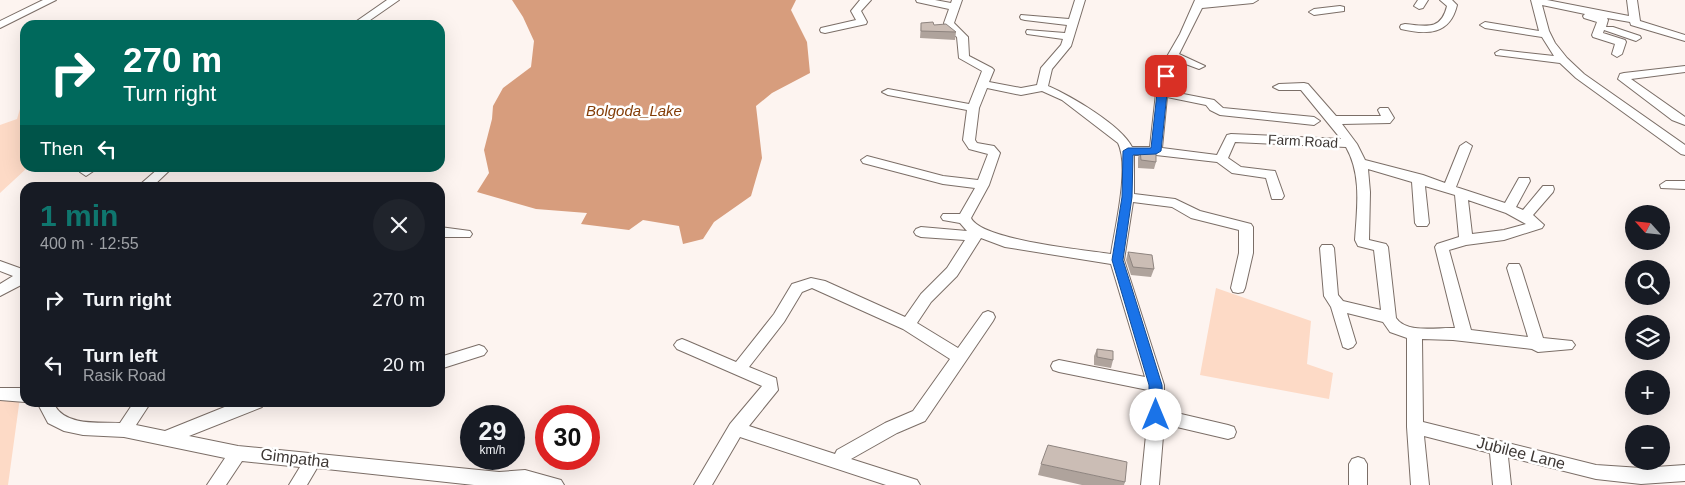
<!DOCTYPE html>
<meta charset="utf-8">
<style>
:root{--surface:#171b24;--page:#20242c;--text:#f1f3f6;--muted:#9ea1a6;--accent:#0f766e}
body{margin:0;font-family:Helvetica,sans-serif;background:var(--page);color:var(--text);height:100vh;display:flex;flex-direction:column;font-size:19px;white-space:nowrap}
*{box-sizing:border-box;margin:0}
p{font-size:16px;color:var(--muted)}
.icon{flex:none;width:28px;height:28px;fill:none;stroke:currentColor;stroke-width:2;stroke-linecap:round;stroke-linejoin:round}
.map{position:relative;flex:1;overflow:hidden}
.sheet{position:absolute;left:20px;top:182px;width:425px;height:225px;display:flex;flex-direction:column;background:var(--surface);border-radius:15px;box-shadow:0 5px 20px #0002}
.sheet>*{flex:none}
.hud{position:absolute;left:20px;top:20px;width:425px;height:152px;border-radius:15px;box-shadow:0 5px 20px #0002;background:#00695c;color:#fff;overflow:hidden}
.needle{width:32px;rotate:297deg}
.fabs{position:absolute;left:1625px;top:205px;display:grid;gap:10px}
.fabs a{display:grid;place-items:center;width:45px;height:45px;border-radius:50%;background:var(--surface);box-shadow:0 5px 20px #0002;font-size:25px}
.speed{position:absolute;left:460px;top:405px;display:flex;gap:10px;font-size:25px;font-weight:700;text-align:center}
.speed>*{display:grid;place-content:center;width:65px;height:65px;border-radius:50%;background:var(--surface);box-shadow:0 5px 20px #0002;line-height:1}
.speed small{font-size:12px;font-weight:400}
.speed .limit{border:8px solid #d22;background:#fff;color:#111}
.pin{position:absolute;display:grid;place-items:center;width:42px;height:42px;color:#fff;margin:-21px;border-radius:10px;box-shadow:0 2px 8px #0006}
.me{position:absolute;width:55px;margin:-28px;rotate:0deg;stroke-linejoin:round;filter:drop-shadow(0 0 4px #0008)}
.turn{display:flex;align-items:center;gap:18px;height:105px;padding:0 20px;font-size:22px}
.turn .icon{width:65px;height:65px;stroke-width:2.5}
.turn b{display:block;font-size:35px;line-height:42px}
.then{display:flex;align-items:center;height:48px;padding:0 20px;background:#0003;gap:10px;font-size:19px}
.round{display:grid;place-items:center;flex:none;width:52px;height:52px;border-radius:26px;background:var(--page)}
.overview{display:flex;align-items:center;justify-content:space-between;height:85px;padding:0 20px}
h1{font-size:30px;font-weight:800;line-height:38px;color:var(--accent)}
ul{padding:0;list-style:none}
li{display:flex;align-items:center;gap:15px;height:65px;padding:0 20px}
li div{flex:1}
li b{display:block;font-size:19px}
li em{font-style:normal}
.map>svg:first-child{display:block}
</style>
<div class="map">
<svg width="1685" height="485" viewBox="0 0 1685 485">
<rect width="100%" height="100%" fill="#fdf4f0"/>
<!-- green -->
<path fill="#fddac6" d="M25 107V168H27L0 193V125L17 119 20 109Z
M1216 288 1311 321 1307 364 1333 373 1329 399 1200 375Z
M0 389 21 390 8 485H0Z"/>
<!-- water -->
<path fill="#d79d7d" d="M512 0H796L791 10 807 42 810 73 772 93 756 106 762 158 751 196 714 222 703 239 683 244 679 226 643 220 629 230 581 224 587 213 536 209 477 192 489 173 484 150 492 119 493 106 503 88 531 67 534 41 523 17Z"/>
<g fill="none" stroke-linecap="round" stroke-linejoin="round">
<!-- minor casing -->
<g stroke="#7b6e67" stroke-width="2">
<path id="minor" d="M43 0H56L0 28V21Z
M387 0H399L363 25H351Z
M860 0H871L861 11 867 22 866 24 825 33 821 32 820 30 821 28 856 20 851 11Z
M916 0H935L951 3 952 0H962L954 23 968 37 969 56 992 68 994 70 989 82 1021 88 1037 85 1041 68 1061 45 1063 39 1027 34 1026 32 1027 30 1065 33 1067 25 1025 20 1021 19 1020 17 1021 15 1069 19 1075 0H1085L1071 46 1052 69 1048 86C1071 96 1121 125 1132 147H1150L1156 93 1165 60 1180 34 1195 0H1258L1253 3 1202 8 1179 54 1205 66 1199 69 1175 60 1168 91 1214 100 1223 108 1314 117 1320 121 1314 125 1220 115 1210 110 1206 105 1167 97 1162 148 1217 155 1227 135 1231 134 1341 139 1301 90H1279L1273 87 1279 84 1304 83 1308 84 1336 116H1381L1378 110 1380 108H1388L1394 118 1390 123 1342 124 1357 144 1365 160 1423 175 1445 183 1460 146 1466 142 1472 146 1456 187 1505 203 1519 178H1529L1530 181 1516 207 1523 210 1543 186H1553L1554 189 1553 192 1533 215 1544 225 1542 228 1504 240 1466 245 1449 250 1471 330 1528 337 1507 268 1509 264H1519L1521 268 1543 338 1572 341 1575 345 1572 349 1538 352 1532 349 1453 340 1422 339 1423 422 1596 465 1641 468 1685 465V481L1641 484 1596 479 1508 457 1511 485H1493L1490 453 1424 436 1429 485H1411L1407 427V338L1390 332 1383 322 1347 313 1356 343 1353 347 1348 349 1343 347 1331 307 1324 296 1320 248 1322 245H1332L1334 248 1338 295 1343 301 1381 310 1374 250 1358 246 1355 240C1357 208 1362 175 1346 147L1235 142 1228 158 1241 167 1275 171 1284 196 1282 199H1272L1266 178 1232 173 1217 162 1156 155H1134V194L1175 199 1200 211 1251 224 1253 227V253L1245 288 1243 292 1238 293 1233 292 1231 288 1239 253V230L1191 218 1172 207 1133 202 1124 260 1164 385V410L1228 425 1234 427 1236 432 1234 437 1228 439 1164 424 1159 485H1141L1148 415V390L1059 372 1053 370 1051 366 1053 362 1059 360 1145 377 1111 264 1005 247 981 238 957 276 931 302 917 323 958 348 983 313 988 311 993 313 995 317 993 321 925 421 897 433 851 459 917 480 920 485H886L740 437 712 485H694L730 424 762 386 677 349 674 345 677 341 682 339 687 341 736 362 774 314 792 284 811 278 825 281 905 317 921 294 947 268 965 240 921 237 916 235 914 232 916 229 921 227 967 231 960 223 943 220 941 217 943 214H960L975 188 943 184 863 163 861 160 867 156 943 176 978 180 988 154 969 149 963 140 967 110 888 95 882 92 888 89 969 104 982 71 959 58 957 37 947 30 944 23 949 9 917 2ZM987 88 1021 95 1042 91 1062 100 1118 143C1130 167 1115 227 1111 254 1084 250 981 240 971 218L989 185 1000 153 994 146 977 143 975 140 979 108ZM1368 169 1412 182 1415 223 1417 226H1427L1429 223 1425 186 1455 195 1459 237 1437 244 1435 247 1455 328C1438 327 1407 334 1396 318L1388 247 1386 244 1369 240 1370 192ZM1468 200 1506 213 1526 224 1504 230 1472 234ZM812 288 903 329 950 359 913 411 885 423 837 450 835 454 749 426 778 390 776 378 749 367 784 322 802 292Z
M1418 0H1428L1423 8 1419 9 1414 6Z
M1440 0H1452L1457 5C1450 35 1427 35 1401 29L1400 27 1401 25 1405 24C1426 26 1441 31 1447 6Z
M1531 0H1547L1629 16 1627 0H1637L1640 21 1685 35V41L1631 25 1630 22 1607 18 1608 20 1606 27H1613L1640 36 1641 38 1636 41 1604 30 1603 33 1625 40 1626 42 1622 54 1617 57 1612 54 1615 44 1593 37 1592 35 1597 22 1584 18 1583 16 1585 14 1542 5 1549 31 1555 43 1567 58 1584 74 1685 145V155L1681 154 1576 78 1560 63 1496 55 1495 53 1500 50 1554 56 1542 37 1485 28 1480 25 1485 22 1539 31Z
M1340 6 1344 7V11L1314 15 1309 12 1314 9Z
M1685 66V72L1631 79 1685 117V125L1672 120 1618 79 1620 74 1624 73Z
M84 168H98L86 176 80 172Z
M159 168H172L151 188H136Z
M1666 181H1685V189L1661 188 1660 185Z
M440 227 470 231 472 234 470 237H440Z
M0 261 25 270V283L0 296V284L13 276 0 271Z
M479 345 484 347 487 351 484 355 440 369V357Z
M0 388H25V402L0 400Z
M40 402H56L55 406C67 426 98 422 120 423L134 402H151L136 425 165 431 237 402H264L262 407 189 436 238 446 499 472 525 470 561 480 564 485H474L317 468 307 485H289L300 467 242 461 226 485H207L225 458 124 437 83 435 64 431 48 423 39 406Z
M1358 457 1364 459 1367 464V485H1349V464L1352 459Z"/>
</g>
<!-- minor -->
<use href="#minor" fill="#fff" fill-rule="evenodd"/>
</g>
<!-- wall -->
<path fill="#afa39c" d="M921 23 934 25 956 32 955 40 920 38Z
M1140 150 1156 162 1154 169 1138 168V158Z
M1128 252 1154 269 1151 277 1131 275 1126 260Z
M1097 349 1113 360 1111 368 1094 365V356Z
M1041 464 1125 482 1124 485H1082L1038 475Z"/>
<!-- building -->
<path fill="#cbbdb5" stroke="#8e847f" d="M933 22 934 25 946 24 956 32 921 31V23Z
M1140 150 1156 152V162L1141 160Z
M1128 252 1152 255 1154 269 1133 267Z
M1097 349 1113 351V360L1097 357Z
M1048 445 1127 462 1125 482 1041 464Z"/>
<!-- route -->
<path fill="#1a73e8" stroke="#114b97" d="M1162 74H1166L1170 76 1167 93 1161 151 1156 154 1133 155 1132 197 1123 260 1162 385 1163 415 1161 419 1156 421 1151 419 1149 415V385L1112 260 1122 197 1123 151 1128 148H1151L1157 93Z"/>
<g text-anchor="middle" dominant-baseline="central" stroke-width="5" stroke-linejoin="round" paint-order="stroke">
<!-- street labels -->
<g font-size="14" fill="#3e3835" stroke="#fff">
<text transform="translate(1303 141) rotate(3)">Farm Road</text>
</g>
<!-- water labels -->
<g font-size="15" font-style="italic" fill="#833d07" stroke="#fff">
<text x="634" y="110">Bolgoda_Lake</text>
</g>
<!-- near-street labels -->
<g font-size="16" fill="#3e3835" stroke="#fff">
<text transform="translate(1521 453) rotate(14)">Jubilee Lane</text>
<text transform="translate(295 458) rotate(7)">Gimpatha</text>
</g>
</g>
</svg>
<div class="fabs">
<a><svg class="needle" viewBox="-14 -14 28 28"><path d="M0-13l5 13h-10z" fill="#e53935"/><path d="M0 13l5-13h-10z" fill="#9ea1a6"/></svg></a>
<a><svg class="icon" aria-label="search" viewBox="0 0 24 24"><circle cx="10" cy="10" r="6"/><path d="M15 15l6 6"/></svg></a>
<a><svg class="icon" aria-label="layers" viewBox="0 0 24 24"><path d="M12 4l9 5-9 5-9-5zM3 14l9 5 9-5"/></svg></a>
<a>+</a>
<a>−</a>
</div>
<div class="speed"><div>29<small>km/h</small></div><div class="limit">30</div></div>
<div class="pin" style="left:1166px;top:76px;background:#d93025"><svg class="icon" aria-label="arrive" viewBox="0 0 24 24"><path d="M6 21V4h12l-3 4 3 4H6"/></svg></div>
<svg class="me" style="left:1156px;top:415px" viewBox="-20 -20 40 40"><circle r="19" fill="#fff"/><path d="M0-13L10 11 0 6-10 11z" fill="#1a73e8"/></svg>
<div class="hud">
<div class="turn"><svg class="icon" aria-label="right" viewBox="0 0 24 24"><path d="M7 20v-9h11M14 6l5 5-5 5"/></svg><div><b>270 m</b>Turn right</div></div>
<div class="then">Then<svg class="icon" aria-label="left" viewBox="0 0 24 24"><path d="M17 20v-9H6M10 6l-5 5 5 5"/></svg></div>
</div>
<section class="sheet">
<div class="overview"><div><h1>1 min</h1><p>400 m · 12:55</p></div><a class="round"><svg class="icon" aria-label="close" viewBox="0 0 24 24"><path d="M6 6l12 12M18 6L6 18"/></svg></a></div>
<ul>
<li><svg class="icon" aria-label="right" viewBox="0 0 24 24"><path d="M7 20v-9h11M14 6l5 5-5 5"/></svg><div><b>Turn right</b></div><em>270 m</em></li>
<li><svg class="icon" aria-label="left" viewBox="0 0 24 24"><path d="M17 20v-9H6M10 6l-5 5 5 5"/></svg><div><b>Turn left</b><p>Rasik Road</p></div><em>20 m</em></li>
</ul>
</section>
</div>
